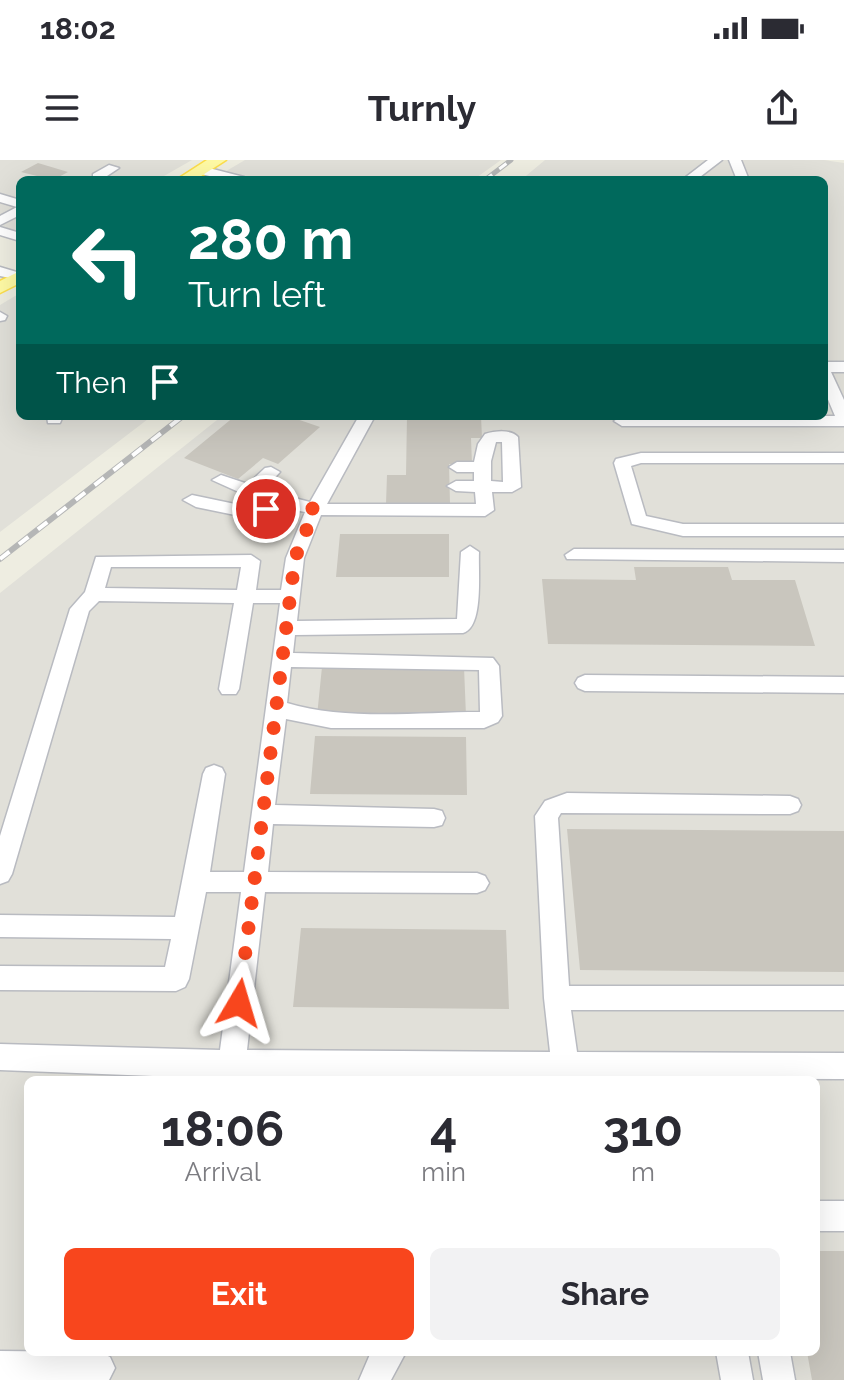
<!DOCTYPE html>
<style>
:root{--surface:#fff;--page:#f2f2f3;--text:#2b2b33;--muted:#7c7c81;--accent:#f8461d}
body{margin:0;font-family:Raleway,sans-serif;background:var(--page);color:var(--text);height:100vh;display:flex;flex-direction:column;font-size:30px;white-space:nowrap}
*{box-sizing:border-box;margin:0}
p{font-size:26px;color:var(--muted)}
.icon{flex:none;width:44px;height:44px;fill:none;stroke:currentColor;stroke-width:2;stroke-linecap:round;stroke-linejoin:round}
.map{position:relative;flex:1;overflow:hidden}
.sheet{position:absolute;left:24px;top:916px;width:796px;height:280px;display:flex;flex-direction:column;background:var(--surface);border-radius:12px;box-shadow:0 8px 32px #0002}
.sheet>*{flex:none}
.top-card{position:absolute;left:16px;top:16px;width:812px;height:244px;border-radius:12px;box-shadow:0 8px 32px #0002;background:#00695c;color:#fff;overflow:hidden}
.pin{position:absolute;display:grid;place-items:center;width:68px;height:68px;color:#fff;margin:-34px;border:4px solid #fff;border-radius:50%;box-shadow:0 2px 8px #0007}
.me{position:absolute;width:88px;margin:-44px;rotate:7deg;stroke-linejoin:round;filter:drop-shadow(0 0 6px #0008)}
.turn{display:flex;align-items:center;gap:28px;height:168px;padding:0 40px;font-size:36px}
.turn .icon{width:104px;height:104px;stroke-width:2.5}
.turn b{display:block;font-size:56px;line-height:68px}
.then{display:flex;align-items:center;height:76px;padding:0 40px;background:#0003;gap:16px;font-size:30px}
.eta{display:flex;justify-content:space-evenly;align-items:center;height:136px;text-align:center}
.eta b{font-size:48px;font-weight:700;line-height:56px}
.action{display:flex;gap:16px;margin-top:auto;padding:16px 40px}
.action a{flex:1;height:92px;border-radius:12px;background:var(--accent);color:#fff;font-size:32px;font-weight:700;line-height:92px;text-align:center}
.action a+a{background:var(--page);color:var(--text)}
.status{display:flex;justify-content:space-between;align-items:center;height:56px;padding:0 40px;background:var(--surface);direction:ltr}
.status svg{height:22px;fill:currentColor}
header{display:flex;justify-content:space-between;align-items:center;height:104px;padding:0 40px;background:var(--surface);font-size:36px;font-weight:700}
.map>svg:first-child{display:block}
</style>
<div class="status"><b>18:02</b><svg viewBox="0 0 49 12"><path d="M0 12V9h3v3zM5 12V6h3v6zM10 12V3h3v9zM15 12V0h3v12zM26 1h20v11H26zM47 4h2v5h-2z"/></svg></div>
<header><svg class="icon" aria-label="menu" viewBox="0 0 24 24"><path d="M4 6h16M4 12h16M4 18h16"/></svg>Turnly<svg class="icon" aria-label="share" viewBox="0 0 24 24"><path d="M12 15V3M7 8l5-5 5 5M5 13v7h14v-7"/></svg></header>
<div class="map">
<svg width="844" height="1220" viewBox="0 0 844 1220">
<rect width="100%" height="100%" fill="#eeede1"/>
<!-- industrial -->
<path fill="#e1e0d9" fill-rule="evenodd" d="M0 0H192L157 20H20V79L0 73Z
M245 0H501L473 20H211Z
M545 0H824L844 3V1220H0V433L222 256H824V20H521ZM28 920H816V1192H28Z
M20 133V256H152L0 372V145Z"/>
<!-- building -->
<path fill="#c9c6be" d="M38 3 68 12 53 20 21 12Z
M235 256H288L320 267 278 304 263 298 238 319 184 298Z
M407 256H481L482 278H471L472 304H449L450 344H386L387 315H406Z
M340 374H449V417H336Z
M634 407H728L732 420H795L815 486 548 484 542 419 636 420Z
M322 507H464L466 556H317Z
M315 576 466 577 467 635 310 634Z
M567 669 844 671V812L580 810Z
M301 768 506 770 509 849 293 847Z
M816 1091H844V1220H812L807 1192H816Z"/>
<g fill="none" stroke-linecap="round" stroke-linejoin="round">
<!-- minor casing -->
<g stroke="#b9bbc1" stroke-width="3">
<path id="minor" d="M708 0H722L696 20H682Z
M729 0H741L749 20H737Z
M109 5 119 8 107 16 111 20H93V14Z
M201 6 244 17 246 20H226L197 13V7Z
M0 34 20 40V55L0 65V56L17 47 0 42Z
M0 67 20 73V81L0 75Z
M0 107 20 113V120L0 116Z
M0 152 7 156 5 160 0 161Z
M824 202H844V212H831L844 240V266H622L614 261 622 256H835L824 230Z
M47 256H63L60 263H48Z
M359 256H375L327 344H476L475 332 456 331 447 326 456 321H474V312H457L449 307 457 302H474L478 284 485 274C495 271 511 269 518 277L521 327 512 332H492L494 350 485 356 321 355 304 398 297 461 457 459 461 392 470 386 479 392C478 412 484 467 463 473L295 475 293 493 493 498 499 506 502 556 498 562 484 568H331L286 559 275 645 434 649 442 651 445 658 442 665 434 667 273 664 268 712 477 713 485 716 489 723 485 730 477 733 265 732 247 890 550 892 544 838 535 656 545 641 567 633 790 636 798 639 801 645 798 651 790 654 561 653 558 658 569 826H844V850H571L577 892 844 893V919L153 916 0 910V884L220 890 241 732H206L189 819 185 827 176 831 0 830V806L165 807 171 779 0 777V755L175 757 203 614 206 608 214 605 222 608 225 614 210 712H244L280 443H253L239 529 236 534H222L219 529 234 443 99 441 89 451 12 714 8 721 0 724V676L70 449 85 432 96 397 251 395 260 401 256 430H281L286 398 305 352 279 347 257 355H235L196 347 183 340 192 335 235 344 261 342 212 320 221 315 248 324 265 308 271 307 280 312 263 330 310 342ZM496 282H502L503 322 491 321V301ZM111 407H241L237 430 105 428ZM291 507 479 510 480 552C420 552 345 561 287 543Z
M641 293H844V303H641L631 306 646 356 683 364H844V376H683L632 364 614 303 616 299Z
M574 389 844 390V402L567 399 565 395Z
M585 515 844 517V533L585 531 578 528 575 523 578 518Z
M816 1041H844V1071H816Z
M0 1191 99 1192 110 1197 115 1208 109 1220H0Z
M371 1192H406L391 1220H359Z
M716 1192H748L753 1220H721Z
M758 1192H790L795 1220H763Z"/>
</g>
<!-- major casing -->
<g stroke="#fdde4b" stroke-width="3">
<path id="major" d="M207 0H226L195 20H176Z
M20 111V123L0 133V121Z"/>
</g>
<!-- minor -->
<use href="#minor" fill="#fff" fill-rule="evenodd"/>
<!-- major -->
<use href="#major" fill="#fffaa5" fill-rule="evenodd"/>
<!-- rail-far1 casing -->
<g stroke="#b5b6b6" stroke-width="5">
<path id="rail-far1" d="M485 20 511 0"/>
</g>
<!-- rail casing -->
<g stroke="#b5b6b6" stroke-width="6">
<path id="rail" d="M0 399 183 256"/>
</g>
<!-- rail-far1 -->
<use href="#rail-far1" stroke="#fff" stroke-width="3" stroke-dasharray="9" stroke-linecap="butt"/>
<!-- rail -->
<use href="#rail" stroke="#fff" stroke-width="4" stroke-dasharray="12" stroke-linecap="butt"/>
</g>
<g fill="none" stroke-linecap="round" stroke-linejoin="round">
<!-- route -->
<path stroke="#f8461d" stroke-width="14" stroke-dasharray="0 25.2" d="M239 843 295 398 315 349 277 341 266 349"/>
</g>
</svg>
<div class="pin" style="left:266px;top:349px;background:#d93025"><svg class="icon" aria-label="arrive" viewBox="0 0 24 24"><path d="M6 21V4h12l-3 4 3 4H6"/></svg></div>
<svg class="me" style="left:239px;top:843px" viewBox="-20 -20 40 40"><path d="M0-17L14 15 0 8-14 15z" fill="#f8461d" stroke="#fff" stroke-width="4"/></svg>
<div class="top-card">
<div class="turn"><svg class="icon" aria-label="left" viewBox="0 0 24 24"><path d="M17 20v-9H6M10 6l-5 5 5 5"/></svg><div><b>280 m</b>Turn left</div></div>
<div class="then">Then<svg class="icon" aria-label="arrive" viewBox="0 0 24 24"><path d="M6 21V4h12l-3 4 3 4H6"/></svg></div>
</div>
<section class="sheet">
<div class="eta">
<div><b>18:06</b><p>Arrival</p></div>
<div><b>4</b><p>min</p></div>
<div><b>310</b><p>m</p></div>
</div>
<div class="action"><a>Exit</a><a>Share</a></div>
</section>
</div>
